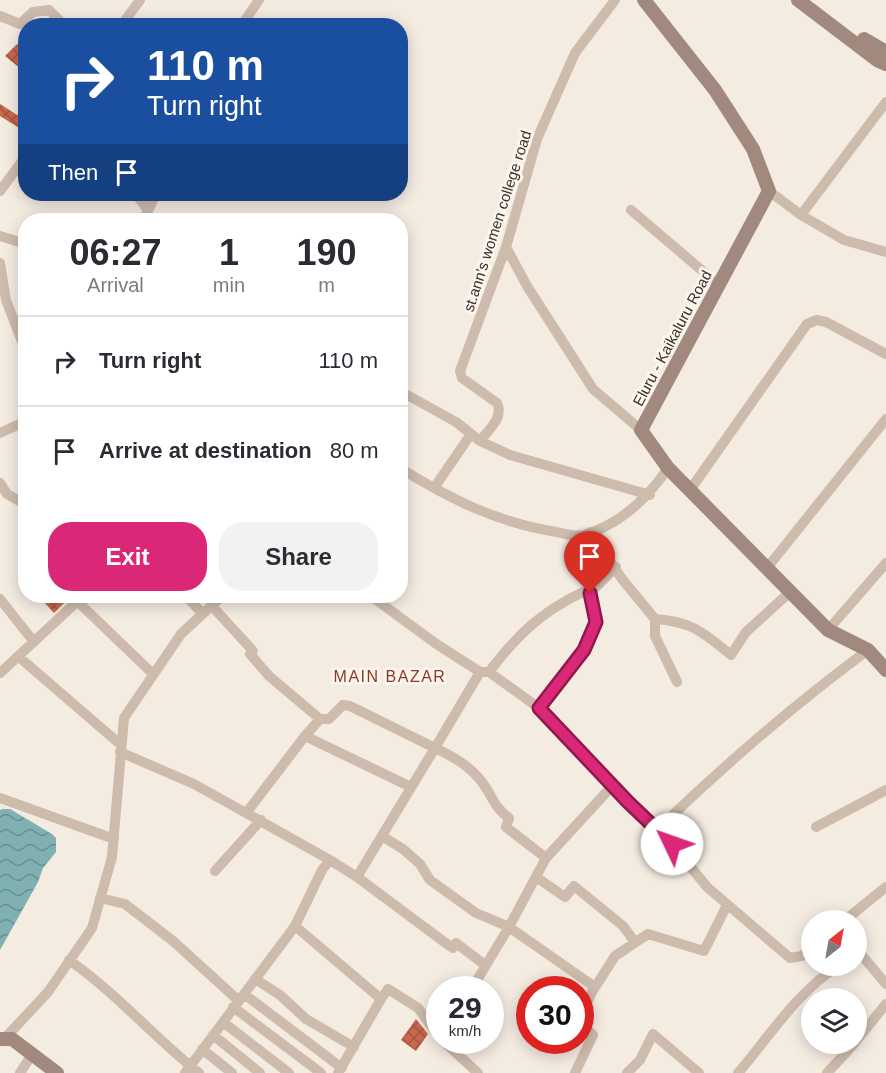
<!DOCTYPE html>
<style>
:root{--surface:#fff;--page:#f2f2f3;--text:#2b2b33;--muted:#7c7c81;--line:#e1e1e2;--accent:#db2777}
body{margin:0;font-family:Helvetica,sans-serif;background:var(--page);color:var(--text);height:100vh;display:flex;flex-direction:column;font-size:22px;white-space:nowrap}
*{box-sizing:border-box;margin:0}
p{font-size:20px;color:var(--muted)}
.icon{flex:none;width:33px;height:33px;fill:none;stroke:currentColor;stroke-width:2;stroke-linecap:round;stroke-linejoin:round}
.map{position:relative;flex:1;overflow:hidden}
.side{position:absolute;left:18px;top:213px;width:390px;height:390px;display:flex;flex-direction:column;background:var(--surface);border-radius:24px;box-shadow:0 3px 15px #0003}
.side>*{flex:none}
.banner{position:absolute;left:18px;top:18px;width:390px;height:183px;border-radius:24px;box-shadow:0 3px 15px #0003;background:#1a4fa0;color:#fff;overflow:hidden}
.needle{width:39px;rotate:31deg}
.tools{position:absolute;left:801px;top:910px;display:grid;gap:12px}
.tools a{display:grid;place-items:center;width:66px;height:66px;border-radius:50%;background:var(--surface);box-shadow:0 3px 15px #0003;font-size:30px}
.speed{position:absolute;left:426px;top:976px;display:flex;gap:12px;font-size:30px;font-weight:700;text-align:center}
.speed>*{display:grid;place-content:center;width:78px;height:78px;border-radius:50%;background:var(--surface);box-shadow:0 3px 15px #0003;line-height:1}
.speed small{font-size:15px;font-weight:400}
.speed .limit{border:9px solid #d22;background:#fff;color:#111}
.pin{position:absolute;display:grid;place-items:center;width:51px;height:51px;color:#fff;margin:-62px -26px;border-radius:50% 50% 50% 0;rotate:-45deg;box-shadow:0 0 6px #0007}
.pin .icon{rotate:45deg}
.me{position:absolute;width:66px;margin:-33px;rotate:312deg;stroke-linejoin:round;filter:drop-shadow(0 0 4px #0008)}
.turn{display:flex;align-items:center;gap:21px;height:126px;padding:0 30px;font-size:27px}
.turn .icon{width:78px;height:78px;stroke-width:2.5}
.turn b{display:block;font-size:42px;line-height:51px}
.then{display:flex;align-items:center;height:57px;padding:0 30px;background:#0003;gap:12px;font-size:22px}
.eta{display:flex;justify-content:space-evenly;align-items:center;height:102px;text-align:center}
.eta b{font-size:36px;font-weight:700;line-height:42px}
.cta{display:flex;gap:12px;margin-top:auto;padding:12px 30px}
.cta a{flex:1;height:69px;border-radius:24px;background:var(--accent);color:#fff;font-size:24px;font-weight:700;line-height:69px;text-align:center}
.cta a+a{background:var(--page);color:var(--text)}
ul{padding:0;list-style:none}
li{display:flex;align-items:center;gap:18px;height:90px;padding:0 30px;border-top:2px solid var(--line)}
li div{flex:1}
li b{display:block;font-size:22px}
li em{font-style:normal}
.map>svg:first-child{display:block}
</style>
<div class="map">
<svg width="886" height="1073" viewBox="0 0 886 1073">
<defs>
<pattern id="water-waves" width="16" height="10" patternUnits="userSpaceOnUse" patternTransform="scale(1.5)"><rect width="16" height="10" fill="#7fb0b2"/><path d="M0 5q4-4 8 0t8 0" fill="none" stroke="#699091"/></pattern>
<pattern id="building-cross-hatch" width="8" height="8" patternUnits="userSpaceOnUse" patternTransform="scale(1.5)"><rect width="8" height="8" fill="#c8694b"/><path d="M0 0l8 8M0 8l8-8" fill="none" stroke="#a4573f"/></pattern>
</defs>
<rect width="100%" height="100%" fill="#f4ebe1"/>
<!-- water -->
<path fill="url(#water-waves)" d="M3 809H10L52 834 56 838V852L43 868 38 882 0 950V810Z"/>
<!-- building -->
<path fill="url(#building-cross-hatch)" d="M17 44 26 51V73L5 56Z
M0 104 25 120 21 129 0 116Z
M47 596H60L65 602 54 613 42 600Z
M416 1019 428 1034 416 1051 401 1040Z"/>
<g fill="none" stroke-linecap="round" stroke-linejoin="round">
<!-- street -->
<path stroke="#cdbbac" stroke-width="10" d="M0 16 20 24 33 12 49 10 65 26
M121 26 140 0
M241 26 259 0
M886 102 801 215 844 240 886 252
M0 191 26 156
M769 191 801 215
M136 194 147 209
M631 210 719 285
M146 215 156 194
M0 236 26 244
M506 247 527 286 593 389 641 430
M0 263 6 300 26 352
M400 391 456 422 480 441 510 455 650 495
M0 433 26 421
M480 441C489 429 504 418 497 403L462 378 460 371 506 247 537 139 575 53 615 0
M400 468C450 499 498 523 557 532 565 534 576 537 584 535 621 524 647 499 668 468
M0 483 7 494 26 505
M434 488 471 434
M690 490 807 324 817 320 826 322 886 354
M591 532 622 579 655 619V636L677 682
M767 568 886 419
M590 593 616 567
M186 596 202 613
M371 596 435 643 480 672
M0 599 34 642
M77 601 153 674
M211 605 253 651 250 654 269 676 320 719H329L343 705 350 706 435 748 480 672H489L539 708 613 785
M655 619C691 621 704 633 731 655L746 632 790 592
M828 630 886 563
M19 657 121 745
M489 672C517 635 542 611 585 591L590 593 596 622 584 650 539 708
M0 673 83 596
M320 719 305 736 411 787
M120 752 194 784 330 860
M0 798 114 839
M247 812 305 736
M816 827 886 790
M382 836 403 849 420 864 430 880 476 913 509 927 546 858 613 785 657 830
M215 871 261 820
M357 877 447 944 453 948 456 943 485 965
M536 877 565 897 574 886 623 926 635 942
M100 898 125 904 173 941 239 1001
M844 921 886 887
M812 947 802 956 790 958 707 887 672 844 657 830C723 766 794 705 868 650
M856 954 859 952 886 984
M69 960C116 993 154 1037 199 1073
M255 979 280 995 306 1019 354 1047
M471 990 509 927 595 987
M244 994 342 1068
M233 1007 321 1073
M580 1018 592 992 615 956 648 934 704 951 727 905
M223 1022 289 1073
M213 1035 260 1073
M6 1037 48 992 92 928 112 857 124 718 181 634 222 596
M440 1038 418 1008 388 989 381 999 295 926 322 870 330 860 357 877 435 748C454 757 472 767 484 785 494 799 494 807 509 818L506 827 546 858
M443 1041 478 1073
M856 1041 886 1004
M202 1049 232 1073
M20 1073 31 1056
M185 1073 295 926
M338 1073 381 999
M575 1073 593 1035 580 1022
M627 1073 640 1060 653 1034 699 1073
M738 1073C769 1037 797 992 838 966
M827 1073 854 1044"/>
<!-- secondary -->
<path stroke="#a18a7d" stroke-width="14" d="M644 0 715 90 753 149 769 191 641 430 668 468 828 630 868 650 886 670
M798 0 877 60 886 64
M864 39 886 52
M0 1039H12L57 1073"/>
</g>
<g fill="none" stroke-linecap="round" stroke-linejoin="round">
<!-- route casing -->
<g stroke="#8e194d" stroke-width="15">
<path id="route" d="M590 593 596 622 584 650 539 708 628 802 672 844"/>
</g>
<!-- route -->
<use href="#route" stroke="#db2777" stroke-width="10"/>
</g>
<g text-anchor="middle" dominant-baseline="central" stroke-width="6" stroke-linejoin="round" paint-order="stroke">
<!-- street labels -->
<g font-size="15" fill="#3b302b" stroke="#fbf5ee">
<text transform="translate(497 221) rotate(-72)">st.ann's women college road</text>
<text transform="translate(672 338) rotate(-62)">Eluru - Kaikaluru Road</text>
</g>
<!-- neighbourhood labels -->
<g font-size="16" letter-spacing="1.5" fill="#8c3b22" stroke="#fbf5ee">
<text x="390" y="676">MAIN BAZAR</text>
</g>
</g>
</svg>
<div class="tools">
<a><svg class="needle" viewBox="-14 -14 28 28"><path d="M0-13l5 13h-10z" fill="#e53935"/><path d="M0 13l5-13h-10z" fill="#7c7c81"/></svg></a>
<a><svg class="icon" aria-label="layers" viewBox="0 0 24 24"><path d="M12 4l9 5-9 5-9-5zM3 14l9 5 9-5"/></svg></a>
</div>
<div class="speed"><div>29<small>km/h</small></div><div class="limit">30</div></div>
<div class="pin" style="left:590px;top:593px;background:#d93025"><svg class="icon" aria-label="arrive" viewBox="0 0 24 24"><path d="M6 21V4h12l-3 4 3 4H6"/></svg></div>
<svg class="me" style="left:672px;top:844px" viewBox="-20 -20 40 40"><circle r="19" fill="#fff"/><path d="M0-13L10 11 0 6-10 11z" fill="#db2777"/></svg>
<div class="banner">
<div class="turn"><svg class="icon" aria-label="right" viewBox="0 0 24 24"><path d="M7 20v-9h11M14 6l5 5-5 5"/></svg><div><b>110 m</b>Turn right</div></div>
<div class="then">Then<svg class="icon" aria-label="arrive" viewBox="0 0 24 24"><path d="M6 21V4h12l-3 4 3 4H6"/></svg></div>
</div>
<section class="side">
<div class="eta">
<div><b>06:27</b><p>Arrival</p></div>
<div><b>1</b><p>min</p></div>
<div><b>190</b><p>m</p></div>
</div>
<ul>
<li><svg class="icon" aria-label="right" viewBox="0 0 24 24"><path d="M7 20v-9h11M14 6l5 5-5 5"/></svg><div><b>Turn right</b></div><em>110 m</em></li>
<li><svg class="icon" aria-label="arrive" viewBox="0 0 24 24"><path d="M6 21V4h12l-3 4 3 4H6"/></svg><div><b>Arrive at destination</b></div><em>80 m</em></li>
</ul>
<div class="cta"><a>Exit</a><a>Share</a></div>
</section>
</div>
